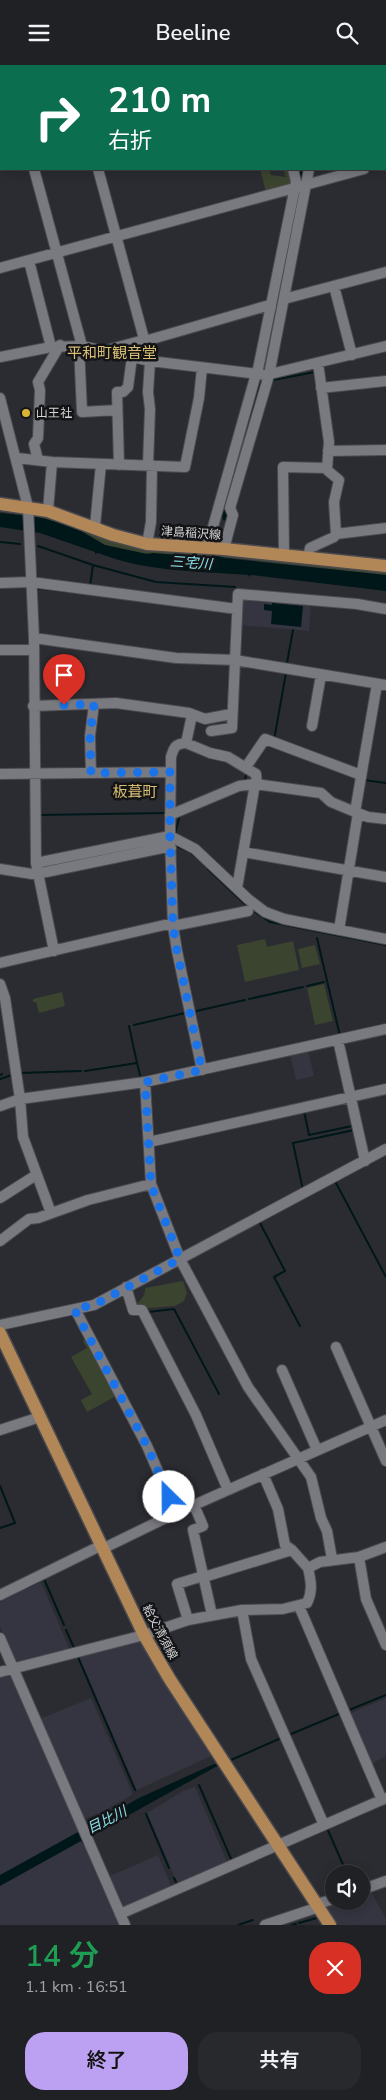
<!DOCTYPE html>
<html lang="ja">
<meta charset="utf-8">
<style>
:root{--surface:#202125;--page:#28292d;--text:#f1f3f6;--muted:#a2a3a7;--line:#3d3e42;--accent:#bca0f2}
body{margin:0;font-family:"Nunito Sans","Noto Sans JP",sans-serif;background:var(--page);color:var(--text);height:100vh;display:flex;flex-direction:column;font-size:19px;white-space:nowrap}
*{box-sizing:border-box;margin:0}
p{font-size:16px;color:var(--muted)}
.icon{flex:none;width:28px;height:28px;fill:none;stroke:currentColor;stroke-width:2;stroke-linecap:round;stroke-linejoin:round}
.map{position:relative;height:1860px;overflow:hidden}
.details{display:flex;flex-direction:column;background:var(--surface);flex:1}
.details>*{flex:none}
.hud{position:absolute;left:0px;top:0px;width:386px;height:105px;box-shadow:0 2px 12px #0003,0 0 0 1px var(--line);background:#0b6e4f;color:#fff;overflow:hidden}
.controls{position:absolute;left:325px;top:1800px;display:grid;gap:10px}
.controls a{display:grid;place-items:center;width:45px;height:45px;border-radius:50%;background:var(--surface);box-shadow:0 2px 12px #0003,0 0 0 1px var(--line);font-size:25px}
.pin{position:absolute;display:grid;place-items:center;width:42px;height:42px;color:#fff;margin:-51px -21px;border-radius:50% 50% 50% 0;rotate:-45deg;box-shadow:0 0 5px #0007}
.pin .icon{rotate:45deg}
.me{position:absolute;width:55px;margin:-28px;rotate:337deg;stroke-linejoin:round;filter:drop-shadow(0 0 4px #0008)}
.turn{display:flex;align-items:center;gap:18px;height:105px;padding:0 25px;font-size:22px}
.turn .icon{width:65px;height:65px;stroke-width:2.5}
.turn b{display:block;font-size:35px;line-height:42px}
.round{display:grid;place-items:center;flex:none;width:52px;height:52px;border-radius:20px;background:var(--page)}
.head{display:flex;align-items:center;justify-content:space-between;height:85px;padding:0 25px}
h1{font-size:30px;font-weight:600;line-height:38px;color:#1e9e55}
.button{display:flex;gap:10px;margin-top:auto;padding:10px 25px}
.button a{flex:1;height:58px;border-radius:20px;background:var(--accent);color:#111;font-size:20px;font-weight:600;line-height:58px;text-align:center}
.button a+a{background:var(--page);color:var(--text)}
header{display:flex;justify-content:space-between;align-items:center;height:65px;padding:0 25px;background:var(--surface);font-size:22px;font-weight:600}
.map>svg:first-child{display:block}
</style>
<header><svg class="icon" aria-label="menu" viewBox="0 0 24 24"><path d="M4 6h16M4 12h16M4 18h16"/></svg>Beeline<svg class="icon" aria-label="search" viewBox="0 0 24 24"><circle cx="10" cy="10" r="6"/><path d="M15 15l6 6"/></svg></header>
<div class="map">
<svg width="386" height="1860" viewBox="0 0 386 1860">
<rect width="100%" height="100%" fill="#2b2c31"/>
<!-- built -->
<path fill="#343540" d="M241 533 311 539 309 566 239 560Z
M308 985 314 1011 296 1015 290 989Z
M41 1517 70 1585 16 1598 0 1562V1537Z
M141 1576 213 1690 137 1725 79 1592Z
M10 1609 12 1612 120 1860H0V1612Z
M91 1633 132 1727V1730L102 1747 86 1753 82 1752 40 1654Z
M386 1633V1691L371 1699 349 1649Z
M195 1722 228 1799 178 1820 147 1748 185 1725Z
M158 1790 172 1823 123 1844 108 1812Z
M370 1825 386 1854V1860H338L327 1844 330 1839 338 1836H361V1828Z"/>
<!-- green -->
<path fill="#3b442f" d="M260 104H269L271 110 286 112 283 104H290L294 116 290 121 266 127Z
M31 447 123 476 386 506V510L214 491 192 492 141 488 105 480 76 463 31 451Z
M265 874 267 882 293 876 299 905 245 917 237 880Z
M315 880 320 899 302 903 298 884Z
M324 919 333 956 315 960 307 923Z
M62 927 65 941 39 948 36 937H33V934Z
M183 1216 187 1228 184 1236 175 1241 137 1244 135 1241C140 1236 146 1230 145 1223Z
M85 1274 118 1330 87 1347 81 1335 92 1329 71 1292 87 1283 83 1276Z"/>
<!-- water -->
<path fill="#00171a" d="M301 104H305L263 314 225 446 228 452 226 456 223 455V452L221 455 219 454 261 306Z
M0 448 40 452 76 463 105 480 147 489 153 488 206 492 212 491 213 489 224 493 386 510V526L251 510 250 512 248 510C197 506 146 507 98 488L95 489V487L40 468 0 462Z
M272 538 303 541 301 562 271 559 272 546 264 545V539L272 540Z
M214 1699 219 1700 84 1775 85 1778 83 1779 81 1776 0 1821V1810L78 1767 79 1763 81 1766 139 1733Z"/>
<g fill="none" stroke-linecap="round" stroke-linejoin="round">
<!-- stream -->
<path stroke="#00171a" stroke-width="2" d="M349 1 354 0
M273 315 315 307
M0 477 20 479
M38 481 93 500 90 521
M93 500 156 517 235 522
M34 523 69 527
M287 598 293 565
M274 675 286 608
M245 714 247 707
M364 715 386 718
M39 750 167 748
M175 769 179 753
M174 780 190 787 200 795
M208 804 248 842
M252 845 270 857 386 880
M317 873 340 971
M307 921 324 917
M249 934 303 922
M192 947 245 935
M134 960 185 948
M129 961 137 998
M85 1006 137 998 141 1014
M20 1008 81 1006
M0 1010 2 1009
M0 1014 12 1010
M304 1046 309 1070 352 1061
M335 1116 386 1212
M303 1125 293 1078 354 1065
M259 1156 285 1206 274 1212 300 1261
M148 1247 174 1244 219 1329
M0 1421 15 1458 0 1463
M44 1514 64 1560
M26 1523 40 1516
M66 1565 74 1583
M78 1592 135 1725
M349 1645 386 1630
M291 1669 339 1649
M231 1695 279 1674
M199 1720 232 1796
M146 1749 169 1803
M327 1763 347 1809
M174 1813 177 1819
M299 1858 317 1853
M238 1860 253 1855
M292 1860 296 1859"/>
<!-- minor casing -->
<g stroke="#4a4a4f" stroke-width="12">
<path id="minor" d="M4 0 5 1
M69 0 70 1
M136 0V1
M197 0V1
M264 0V1
M329 1 333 0
M360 1 365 0
M0 90H1
M385 98H386
M34 104 82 281
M98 104 150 296 148 327 150 344 148 400
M29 196 51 282
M0 203 364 104
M334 221 352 290
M284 234 386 207
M145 276 266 241 271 242
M79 281 82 347 117 345
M107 285 144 275
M0 292 51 282 82 281 150 296 266 310 386 281
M318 298 329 377 327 405 339 415 334 437 336 469
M257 309 296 117 293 104
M321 323 386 316
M0 333 28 442 34 573 36 798 54 886
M328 386 386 385
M17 393 52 397 185 402 199 333 202 303
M38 395 34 379 38 373 40 325 38 317 60 280
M119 400 117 327H123L128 322 132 292
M48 446 52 397
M95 461 101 399
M147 479 151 457 152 400
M207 483 256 309
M224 484 233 450 230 443 269 310 309 104
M284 490 283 402 327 403
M308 493 310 483 334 472 336 469 386 463
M0 518 31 517 237 544
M34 573 176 593 235 595 386 620
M0 585H33
M33 641 116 638 189 648 205 654 231 649
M192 650 186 678C175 679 174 682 171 692L170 771 173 861 177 886 202 1005
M312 661 321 610
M211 666 232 663 238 529 357 539 386 544
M186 678 210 688 228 692 256 709 257 719
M246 702 265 674 361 710
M91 708 90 671 94 639
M0 709 170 707
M355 747 377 619
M170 750 239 721 255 719 321 728 331 737 355 747 368 752 386 754
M243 787 386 812
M36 798 170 771 195 784 248 834 265 847 284 854 386 874
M0 804 32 809 46 807 162 783H171
M237 823 255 719
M173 861 248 846
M339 865 358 748
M0 898 173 858
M0 919 5 933 20 1034 23 1072 51 1148
M338 975 365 1096
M145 1017 151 1119 180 1194 248 1322 311 1412 321 1453 327 1466 332 1494
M0 1041 20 1034 145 1017 386 964
M149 1077 386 1024
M0 1133 36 1110
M0 1176 29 1154 38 1153 88 1135 151 1119
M126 1222 133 1245H142L196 1350 228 1425
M75 1244 147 1381 176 1448
M0 1260 94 1240 386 1084
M336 1282 386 1396
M282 1305 317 1385
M0 1365 40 1352
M263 1409 278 1444 285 1480 292 1485 308 1503
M194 1440 203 1461 193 1465 212 1550
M102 1484 176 1448 386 1355
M359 1492 366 1534 386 1580
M204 1512 292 1485
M0 1530 100 1481
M299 1541 382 1735
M242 1545 251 1594 324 1760
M188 1555 177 1519 203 1511
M0 1573 125 1860
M0 1607 144 1570 188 1555 242 1545 283 1544 307 1538C313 1526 311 1516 308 1503L320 1497 359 1492 386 1482
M361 1825 386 1816
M317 1839 334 1834
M120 1849 386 1733
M265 1860 319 1842"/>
</g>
<!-- major casing -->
<g stroke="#4a4a4f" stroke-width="15">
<path id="major" d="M0 439 48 446 113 470 147 479 224 484 386 501
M0 1268 144 1570 169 1613 330 1860"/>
</g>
<!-- minor -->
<use href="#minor" stroke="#797980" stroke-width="10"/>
<!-- major -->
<use href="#major" stroke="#b28758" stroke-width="12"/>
</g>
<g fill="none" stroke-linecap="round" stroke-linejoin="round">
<!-- route -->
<path stroke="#1a73e8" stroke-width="9" stroke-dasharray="0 16.2" d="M64 640 94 639 90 671 91 708 170 707V771L173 861 177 886 202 1005 145 1017 151 1120 180 1194 94 1240 74 1244 147 1381 169 1432"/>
</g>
<!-- markers -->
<circle fill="#d9b334" stroke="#141417" stroke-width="2" cx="26" cy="348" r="5"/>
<g text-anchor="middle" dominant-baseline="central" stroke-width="5" stroke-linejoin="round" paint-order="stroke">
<!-- poi labels -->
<g font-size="12" fill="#d5d6d9" stroke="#141417" text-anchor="start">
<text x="36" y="348">山王社</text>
</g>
<!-- street labels -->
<g font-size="12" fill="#d5d6d9" stroke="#141417">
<text transform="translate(191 468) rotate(4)">津島稲沢線</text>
<text transform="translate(160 1567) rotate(62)">給父清須線</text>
</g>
<!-- water labels -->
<g font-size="14" font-style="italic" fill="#88e3eb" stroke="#141417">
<text transform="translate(191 498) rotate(4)">三宅川</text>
<text transform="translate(107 1755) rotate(-27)">目比川</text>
</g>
<!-- quarter labels -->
<g font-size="15" fill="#d9bf73" stroke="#141417">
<text x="112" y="288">平和町観音堂</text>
<text x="135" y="727">板葺町</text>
</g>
</g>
</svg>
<div class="controls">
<a><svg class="icon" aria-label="sound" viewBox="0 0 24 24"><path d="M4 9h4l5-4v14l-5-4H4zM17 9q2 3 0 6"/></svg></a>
</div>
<div class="pin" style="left:64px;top:640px;background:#d93025"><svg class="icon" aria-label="arrive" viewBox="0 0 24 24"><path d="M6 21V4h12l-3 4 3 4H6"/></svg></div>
<svg class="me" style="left:169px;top:1432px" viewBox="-20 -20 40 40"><circle r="19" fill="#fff"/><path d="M0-13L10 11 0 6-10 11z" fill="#1a73e8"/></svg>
<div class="hud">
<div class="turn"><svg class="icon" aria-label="right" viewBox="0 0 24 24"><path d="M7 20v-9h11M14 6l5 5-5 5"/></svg><div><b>210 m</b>右折</div></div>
</div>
</div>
<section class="details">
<div class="head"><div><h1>14 分</h1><p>1.1 km · 16:51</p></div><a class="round" style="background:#d93025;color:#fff"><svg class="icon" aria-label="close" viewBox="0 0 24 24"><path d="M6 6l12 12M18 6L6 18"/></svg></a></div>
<div class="button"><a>終了</a><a>共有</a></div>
</section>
